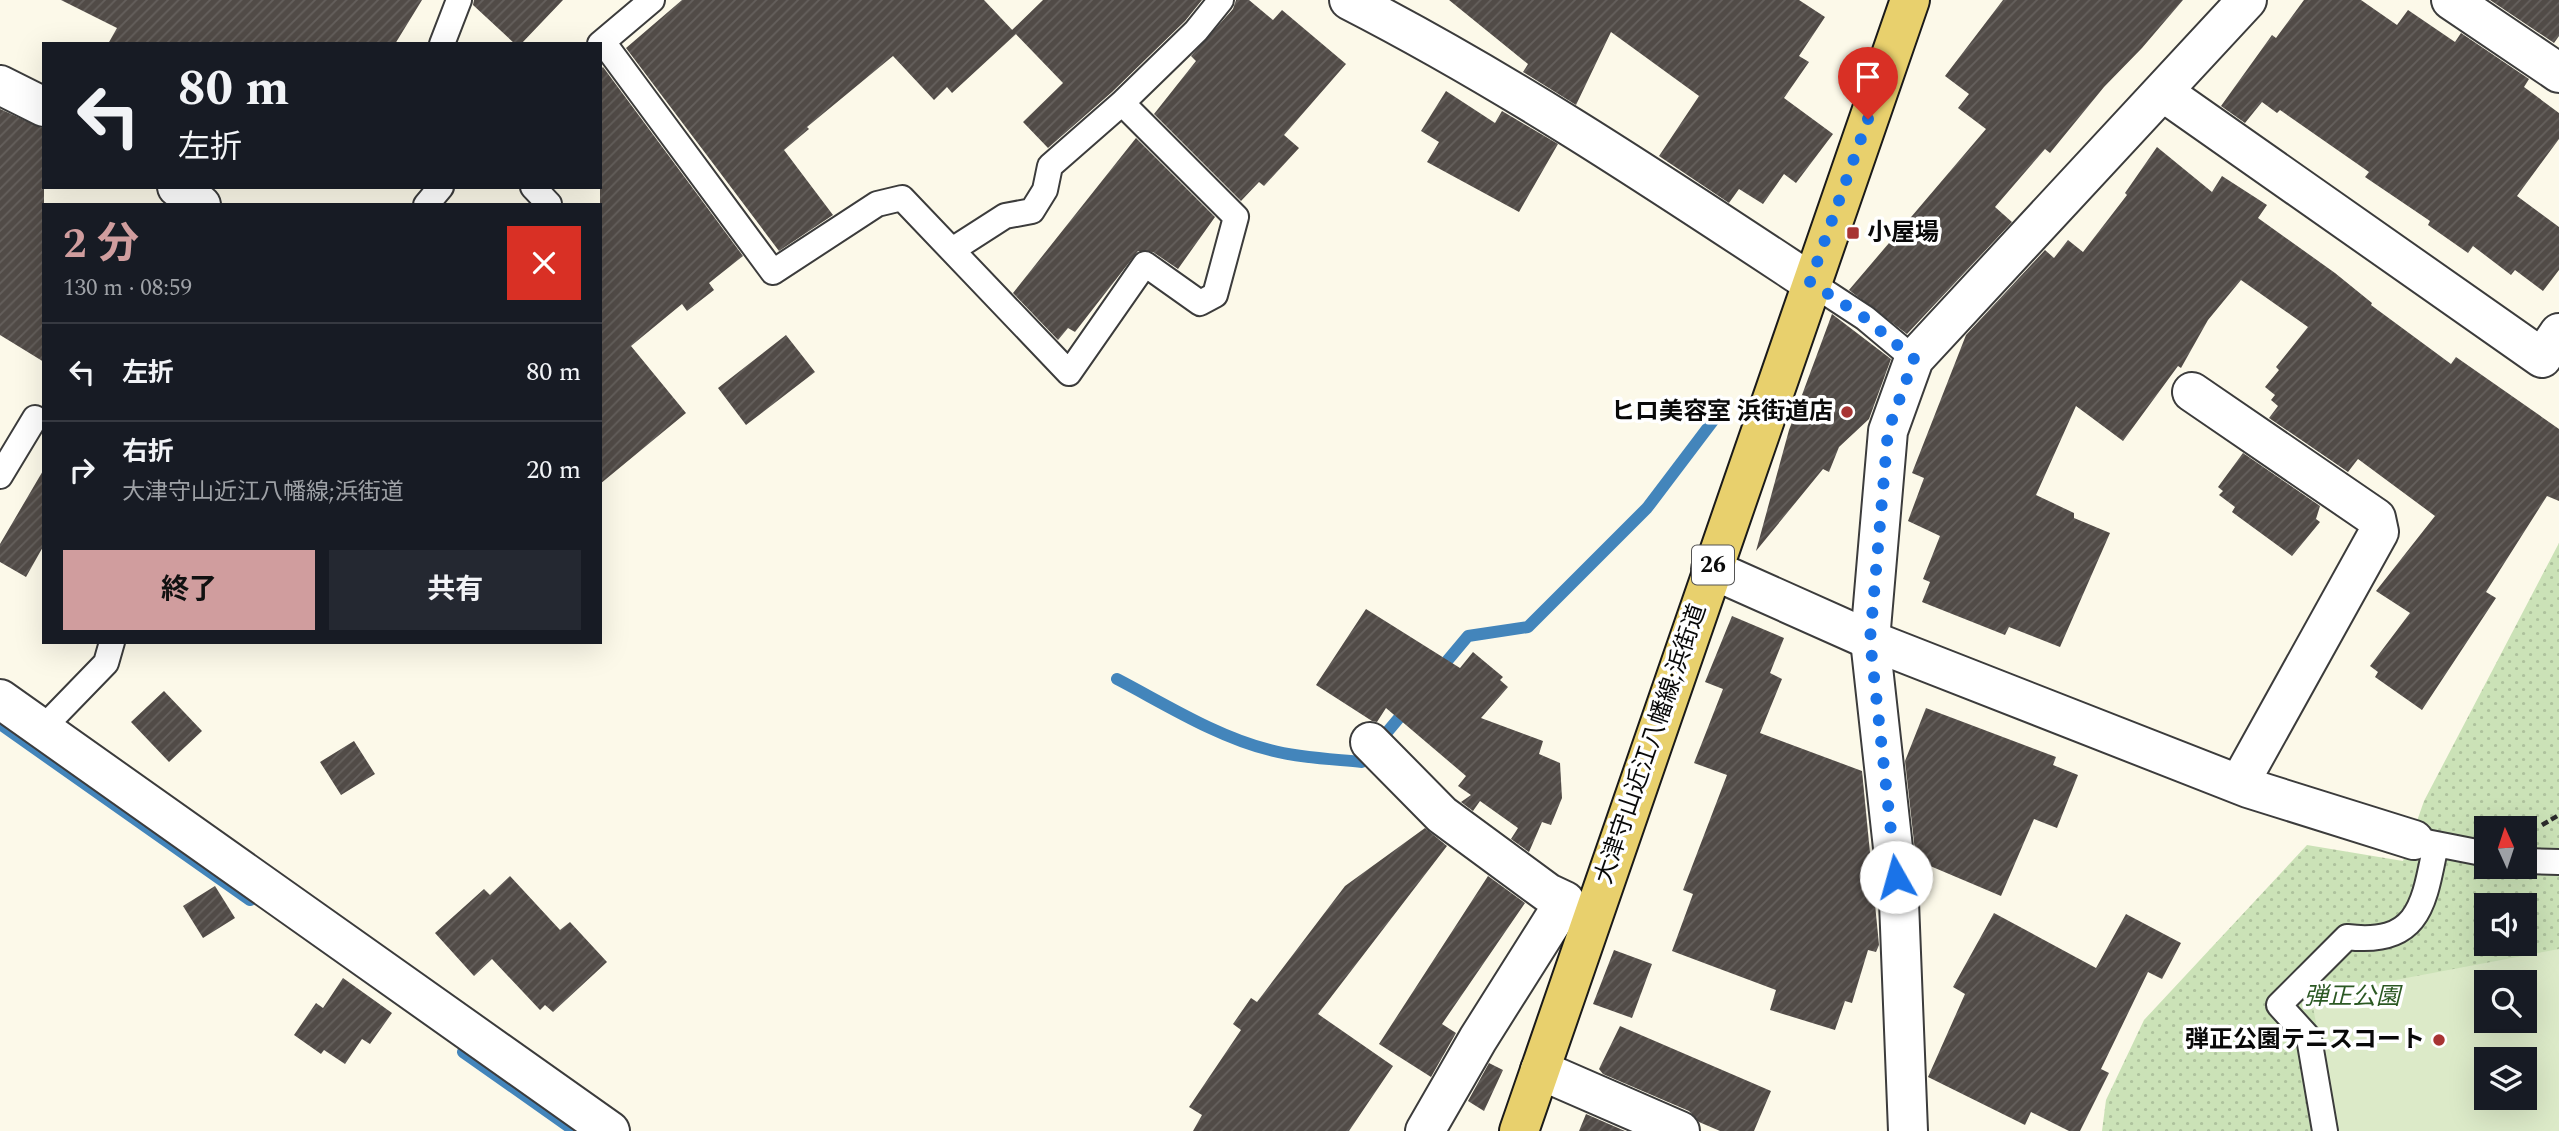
<!DOCTYPE html>
<html lang="ja">
<meta charset="utf-8">
<style>
:root{--surface:#171b24;--page:#242831;--text:#f1f3f6;--muted:#9ea1a6;--line:#363941;--accent:#d09d9e}
body{margin:0;font-family:Spectral,"Noto Sans JP",serif;background:var(--page);color:var(--text);height:100vh;display:flex;flex-direction:column;font-size:26px;white-space:nowrap}
*{box-sizing:border-box;margin:0}
p{font-size:23px;color:var(--muted)}
.icon{flex:none;width:38px;height:38px;fill:none;stroke:currentColor;stroke-width:2;stroke-linecap:round;stroke-linejoin:round}
.map{position:relative;flex:1;overflow:hidden}
.sheet{position:absolute;left:42px;top:203px;width:560px;height:441px;display:flex;flex-direction:column;background:var(--surface);border-radius:0px;box-shadow:0 7px 28px #0002}
.sheet>*{flex:none}
.guide{position:absolute;left:42px;top:42px;width:560px;height:147px;border-radius:0px;box-shadow:0 7px 28px #0002;background:#171b24;color:var(--text);overflow:hidden}
.needle{width:46px;rotate:357deg}
.fabs{position:absolute;left:2474px;top:816px;display:grid;gap:14px}
.fabs a{display:grid;place-items:center;width:63px;height:63px;border-radius:0px;background:var(--surface);box-shadow:0 7px 28px #0002;font-size:35px}
.pin{position:absolute;display:grid;place-items:center;width:60px;height:60px;color:#fff;margin:-72px -30px;border-radius:50% 50% 50% 0;rotate:-45deg;box-shadow:0 0 7px #0007}
.pin .icon{rotate:45deg}
.me{position:absolute;width:77px;margin:-38px;rotate:353deg;stroke-linejoin:round;filter:drop-shadow(0 0 5px #0008)}
.turn{display:flex;align-items:center;gap:24px;height:147px;padding:0 21px;font-size:32px}
.turn .icon{width:91px;height:91px;stroke-width:2.5}
.turn b{display:block;font-size:49px;line-height:60px}
.round{display:grid;place-items:center;flex:none;width:74px;height:74px;border-radius:0px;background:var(--page)}
.head{display:flex;align-items:center;justify-content:space-between;height:119px;padding:0 21px}
h1{font-size:42px;font-weight:700;line-height:52px;color:var(--accent)}
.action{display:flex;gap:14px;margin-top:auto;padding:14px 21px}
.action a{flex:1;height:80px;border-radius:0px;background:var(--accent);color:#111;font-size:28px;font-weight:700;line-height:80px;text-align:center}
.action a+a{background:var(--page);color:var(--text)}
ul{padding:0;list-style:none}
li{display:flex;align-items:center;gap:21px;height:98px;padding:0 21px;border-top:2px solid var(--line)}
li div{flex:1}
li b{display:block;font-size:26px}
li em{font-style:normal}
.map>svg:first-child{display:block}
</style>
<div class="map">
<svg width="2559" height="1131" viewBox="0 0 2559 1131">
<defs>
<pattern id="park-dots" width="8" height="8" patternUnits="userSpaceOnUse" patternTransform="scale(1.75)"><rect width="8" height="8" fill="#cbe2b7"/><path d="M2 2h.1M6 6h.1" fill="none" stroke="#adc19c" stroke-width="1.8" stroke-linecap="round"/></pattern>
<pattern id="building-hatch" width="6" height="6" patternUnits="userSpaceOnUse" patternTransform="scale(1.75)"><rect width="6" height="6" fill="#514b47"/><path d="M-1 1l2-2M0 6l6-6M5 7l2-2" fill="none" stroke="#65605d"/></pattern>
</defs>
<rect width="100%" height="100%" fill="#fcf9e9"/>
<!-- park -->
<path fill="url(#park-dots)" fill-rule="evenodd" d="M2559 543V1131H2102L2106 1100 2144 1020 2307 845 2403 861 2424 801ZM2487 828H2525V866H2487ZM2487 905H2525V943H2487ZM2487 982H2525V1020H2487ZM2487 1059H2525V1097H2487Z"/>
<!-- pitch -->
<path fill="#dceac8" fill-rule="evenodd" d="M2559 949V1131H2336L2311 996ZM2487 982H2525V1020H2487ZM2487 1059H2525V1097H2487Z"/>
<g fill="none" stroke-linecap="round" stroke-linejoin="round">
<!-- stream -->
<path stroke="#4385bb" stroke-width="12" d="M1437 673 1468 636 1528 627 1647 508 1722 409
M1117 679C1165 704 1217 737 1270 750 1300 758 1332 759 1362 762L1409 706
M0 724 250 900
M463 1052 575 1131"/>
</g>
<!-- building -->
<path fill="url(#building-hatch)" d="M61 0H422L395 44H108L117 28Z
M474 0H563L521 44H515L473 5Z
M682 0H984L1016 34 952 93 947 87 934 100 893 56 807 127 809 129 784 150 833 215 779 251 626 48Z
M1043 0H1202L1185 21 1112 92 1048 148 1023 122 1063 83 1012 30Z
M1236 0H1249L1273 20 1282 10 1346 64 1284 135 1299 148 1264 186 1259 182 1241 201 1154 114 1196 61 1191 56 1233 9Z
M1449 0H1799L1825 17 1799 56 1809 62 1784 98 1833 134 1796 183 1784 174 1763 204 1739 189 1729 203 1659 156 1699 96 1611 32 1576 105 1523 72 1528 64Z
M2003 0H2183L2142 48 2104 87 2050 153 2045 149 1995 207 2012 222 1907 334 1849 290 1986 129 1958 108 1969 94 1945 76Z
M2304 0H2361L2397 25 2408 10 2455 42 2461 33 2529 79 2524 87 2559 113V139L2517 196 2559 227V270L2543 291 2515 270 2511 275 2473 246 2468 253 2428 225 2430 221 2365 177 2369 172 2280 110 2277 113 2262 102 2245 123 2221 106 2272 35 2276 38Z
M2490 0H2559V36L2554 43Z
M603 67 743 256 709 283 714 290 687 311 682 304 631 346 686 413 600 484V70Z
M1446 91 1495 123 1502 111 1558 144 1519 212 1427 162 1439 142 1421 131Z
M0 109 44 129V362L0 335Z
M1136 138 1215 217 1178 269 1153 252 1138 251 1075 332 1068 328 1058 340 1013 293Z
M2157 147 2212 192 2222 176 2267 205 2258 218 2335 273 2372 303 2371 305 2451 364 2456 357 2559 429V501L2547 496 2486 592 2496 598 2422 710 2375 677 2378 672 2370 666 2410 613 2376 591 2435 516 2358 459 2348 472 2269 418 2278 406 2271 400 2275 395 2265 387 2279 370 2276 367 2308 327 2241 280 2208 320 2181 368 2178 366 2123 441 2076 406 2036 495 2074 513V518L2110 533 2060 647 2009 627 2005 635 1922 602 1930 582 1923 579 1940 536 1908 521 1924 478 1912 473 1966 335 2045 250 2054 258 2068 240 2083 252 2127 195 2125 193Z
M1832 314 1891 359 1869 419 1839 447 1829 472 1823 469 1756 551 1789 430Z
M786 335 815 372 746 425 718 388Z
M2243 453 2320 506 2316 519 2320 522 2292 556 2232 512 2235 507 2219 495 2223 491 2218 487Z
M44 469V545L26 577 0 562V544Z
M1366 609 1460 668 1473 652 1503 677 1500 680 1508 687 1481 718 1543 741 1539 754 1560 763 1562 798 1551 825 1542 822 1529 852 1511 839 1518 828 1480 801 1473 811 1461 802 1471 795 1458 786 1466 776 1386 708 1377 722 1372 721 1316 685Z
M1732 616 1784 638 1770 673 1782 679 1760 733 1862 771 1879 945 1876 952 1868 950 1852 1003 1845 1001 1835 1030 1770 1010 1776 990 1672 951 1693 894 1683 890 1727 775 1694 763 1723 689 1705 682Z
M164 691 202 731 169 762 131 722Z
M1926 708 2056 757 2053 765 2078 775 2057 828 2034 819 2001 896 1916 860 1905 761Z
M354 741 375 774 341 795 320 762Z
M1425 828 1447 846 1318 1014 1393 1066 1349 1131H1193L1202 1115 1189 1107 1241 1030 1233 1024 1251 998 1257 1002 1345 886Z
M510 876 560 930 570 922 607 962 553 1012 545 1005 540 1010 492 959 474 976 435 933 484 889 490 895Z
M1488 876 1525 903 1442 1024 1456 1033 1431 1077 1379 1044Z
M215 886 235 918 203 938 183 906Z
M1994 913 2096 968 2126 914 2181 943 2162 979 2148 972 2101 1069 2109 1073 2080 1131H2069L2031 1112 2025 1125 1928 1077 1965 994 1953 987Z
M1614 950 1652 964 1632 1018 1593 1004Z
M343 978 392 1013 370 1044 362 1039 345 1064 324 1050 321 1054 294 1035 316 1003 323 1008Z
M1620 1026 1771 1091 1754 1131H1720L1699 1122 1689 1111 1603 1074 1599 1069Z
M1489 1063 1503 1070 1484 1111 1468 1101Z
M1586 1114 1625 1131H1579Z"/>
<g fill="none" stroke-linecap="round" stroke-linejoin="round">
<!-- service casing -->
<g stroke="#3c3c3c" stroke-width="28">
<path id="service" d="M603 42 773 272 877 204 902 198 1069 373 1145 264 1200 303 1215 295 1236 217 1122 103
M442 44 459 0
M600 44 652 0
M533 187 549 204
M426 205 441 187
M952 250 1005 216 1032 211 1045 190 1050 166 1122 103 1196 31 1221 0
M1810 282 1865 318 1914 359
M0 476 35 418
M41 730 106 663 112 642
M2421 841 2487 854
M2525 861 2559 862
M2325 1131 2309 1038 2279 1005 2347 937C2421 946 2424 902 2436 844"/>
</g>
<!-- minor casing -->
<g stroke="#3c3c3c" stroke-width="42">
<path id="minor" d="M1349 0C1509 82 1660 183 1810 282
M2451 0 2559 73
M0 85 44 107
M2163 92 2542 358 2559 333
M177 187 201 205
M2192 392 2376 518 2379 532 2239 784
M0 699 610 1131
M1370 742 1442 815 1548 893 1565 901 1478 1039 1425 1131
M1540 1070 1680 1131
M1908 1131 1899 902 1870 640 1888 431 1914 359 2247 0"/>
</g>
<!-- tertiary casing -->
<g stroke="#3c3c3c" stroke-width="42">
<path id="tertiary" d="M1711 569 1870 640 2248 788 2414 840"/>
</g>
<!-- primary casing -->
<g stroke="#1a1a1a" stroke-width="42">
<path id="primary" d="M1519 1131 1910 0"/>
</g>
<!-- path -->
<path stroke="#2b2b2b" stroke-width="4.5" stroke-dasharray="7 3.5" stroke-linecap="butt" d="M2542 825 2559 815"/>
<!-- service -->
<use href="#service" stroke="#fff" stroke-width="24"/>
<!-- minor -->
<use href="#minor" stroke="#fff" stroke-width="38"/>
<!-- tertiary -->
<use href="#tertiary" stroke="#fff" stroke-width="38"/>
<!-- primary -->
<use href="#primary" stroke="#e8d06d" stroke-width="38"/>
</g>
<g fill="none" stroke-linecap="round" stroke-linejoin="round">
<!-- route -->
<path stroke="#1a73e8" stroke-width="12" stroke-dasharray="0 21.6" d="M1868 119 1810 282 1865 318 1914 359 1888 431 1870 640 1896 877"/>
</g>
<!-- markers -->
<g fill="#a73433" stroke="#fff" stroke-width="2.5">
<rect x="1846" y="226" width="14" height="14" rx="3.5"/>
<circle cx="1847" cy="412" r="7"/>
<circle cx="2439" cy="1040" r="7"/>
</g>
<g text-anchor="middle" dominant-baseline="central" stroke-width="7" stroke-linejoin="round" paint-order="stroke">
<!-- shield labels -->
<rect fill="#fff" stroke="#535353" stroke-width="2" x="1692" y="545.5" width="42" height="39" rx="5"/>
<g font-size="23" font-weight="bold" fill="#090909">
<text x="1713" y="565">26</text>
</g>
<!-- poi labels -->
<g font-size="24" font-weight="bold" fill="#090909" stroke="#fff" text-anchor="end">
<text x="1867" y="233" text-anchor="start">小屋場</text>
<text x="1833" y="412">ヒロ美容室 浜街道店</text>
<text x="2425" y="1040">弾正公園テニスコート</text>
</g>
<!-- street labels -->
<g font-size="24" fill="#090909" stroke="#fff">
<text transform="translate(1651 744) rotate(-71)">大津守山近江八幡線;浜街道</text>
</g>
<!-- park labels -->
<g font-size="24" font-style="italic" fill="#2b5823" stroke="#fff">
<text x="2352" y="997">弾正公園</text>
</g>
</g>
</svg>
<div class="fabs">
<a><svg class="needle" viewBox="-14 -14 28 28"><path d="M0-13l5 13h-10z" fill="#e53935"/><path d="M0 13l5-13h-10z" fill="#9ea1a6"/></svg></a>
<a><svg class="icon" aria-label="sound" viewBox="0 0 24 24"><path d="M4 9h4l5-4v14l-5-4H4zM17 9q2 3 0 6"/></svg></a>
<a><svg class="icon" aria-label="search" viewBox="0 0 24 24"><circle cx="10" cy="10" r="6"/><path d="M15 15l6 6"/></svg></a>
<a><svg class="icon" aria-label="layers" viewBox="0 0 24 24"><path d="M12 4l9 5-9 5-9-5zM3 14l9 5 9-5"/></svg></a>
</div>
<div class="pin" style="left:1868px;top:119px;background:#d93025"><svg class="icon" aria-label="arrive" viewBox="0 0 24 24"><path d="M6 21V4h12l-3 4 3 4H6"/></svg></div>
<svg class="me" style="left:1896px;top:877px" viewBox="-20 -20 40 40"><circle r="19" fill="#fff"/><path d="M0-13L10 11 0 6-10 11z" fill="#1a73e8"/></svg>
<div class="guide">
<div class="turn"><svg class="icon" aria-label="left" viewBox="0 0 24 24"><path d="M17 20v-9H6M10 6l-5 5 5 5"/></svg><div><b>80 m</b>左折</div></div>
</div>
<section class="sheet">
<div class="head"><div><h1>2 分</h1><p>130 m · 08:59</p></div><a class="round" style="background:#d93025;color:#fff"><svg class="icon" aria-label="close" viewBox="0 0 24 24"><path d="M6 6l12 12M18 6L6 18"/></svg></a></div>
<ul>
<li><svg class="icon" aria-label="left" viewBox="0 0 24 24"><path d="M17 20v-9H6M10 6l-5 5 5 5"/></svg><div><b>左折</b></div><em>80 m</em></li>
<li><svg class="icon" aria-label="right" viewBox="0 0 24 24"><path d="M7 20v-9h11M14 6l5 5-5 5"/></svg><div><b>右折</b><p>大津守山近江八幡線;浜街道</p></div><em>20 m</em></li>
</ul>
<div class="action"><a>終了</a><a>共有</a></div>
</section>
</div>
